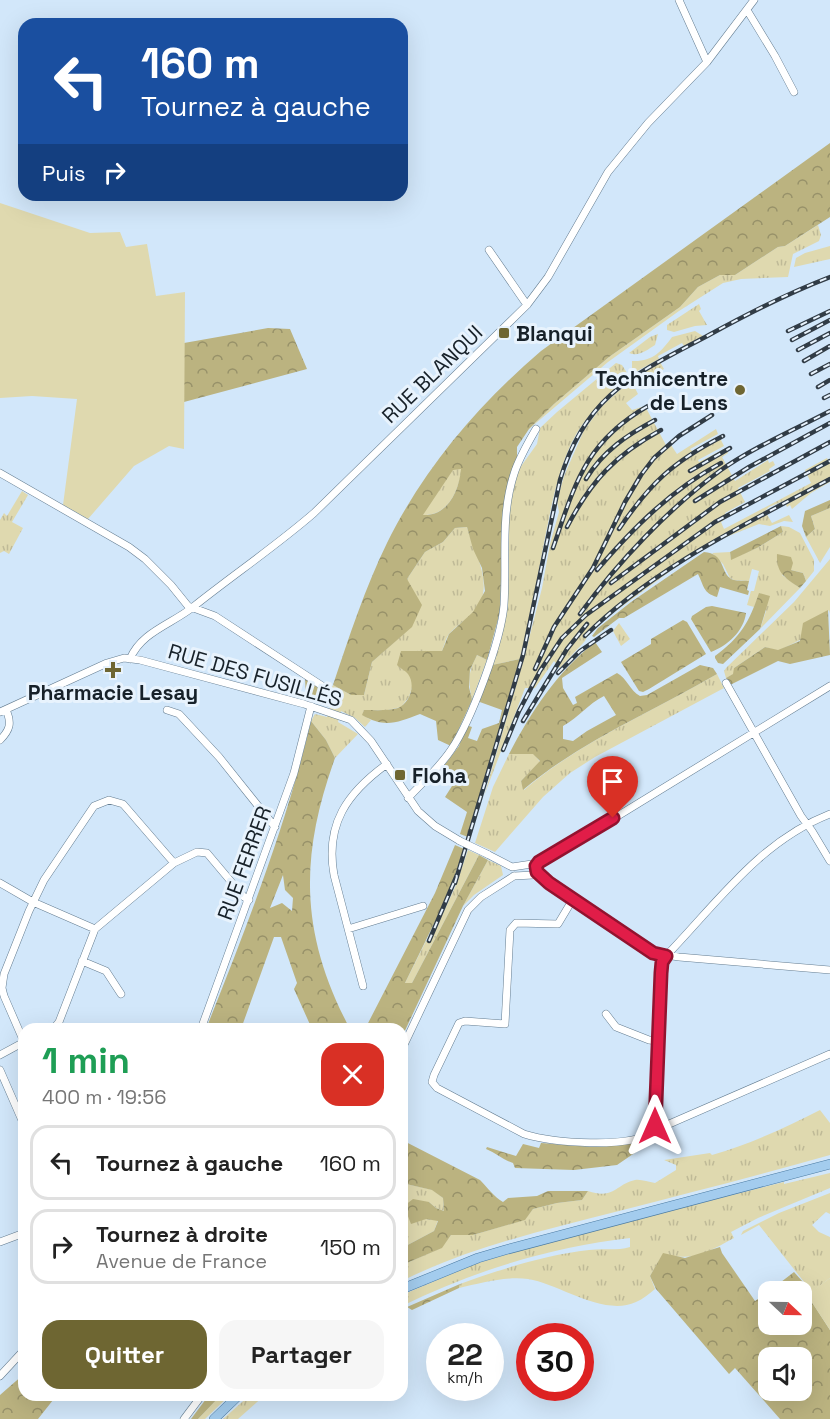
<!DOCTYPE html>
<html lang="fr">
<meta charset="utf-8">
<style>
:root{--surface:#fff;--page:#f6f6f6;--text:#222;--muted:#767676;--line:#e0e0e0;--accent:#6e6632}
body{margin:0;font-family:"Space Grotesk",sans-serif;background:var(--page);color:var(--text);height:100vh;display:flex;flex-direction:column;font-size:22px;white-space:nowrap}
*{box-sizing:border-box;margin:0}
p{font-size:20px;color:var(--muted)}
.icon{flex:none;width:33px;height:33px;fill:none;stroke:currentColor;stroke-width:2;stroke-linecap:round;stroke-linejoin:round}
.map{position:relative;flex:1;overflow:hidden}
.details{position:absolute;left:18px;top:1023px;width:390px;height:378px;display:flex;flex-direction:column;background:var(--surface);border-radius:18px;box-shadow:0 6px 24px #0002}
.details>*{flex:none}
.banner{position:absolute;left:18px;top:18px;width:390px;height:183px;border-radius:18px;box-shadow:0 6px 24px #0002;background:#1a4fa0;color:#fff;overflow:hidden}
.needle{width:39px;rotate:112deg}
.fabs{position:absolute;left:758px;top:1281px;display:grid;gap:12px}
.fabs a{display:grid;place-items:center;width:54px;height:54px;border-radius:12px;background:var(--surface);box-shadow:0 6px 24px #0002;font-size:30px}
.speed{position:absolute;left:426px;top:1323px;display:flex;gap:12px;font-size:30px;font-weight:700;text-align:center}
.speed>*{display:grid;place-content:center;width:78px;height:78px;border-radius:50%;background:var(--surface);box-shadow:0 6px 24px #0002;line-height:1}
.speed small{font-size:15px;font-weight:400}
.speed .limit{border:9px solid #d22;background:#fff;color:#111}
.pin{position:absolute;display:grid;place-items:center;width:51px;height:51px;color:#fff;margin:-62px -26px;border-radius:50% 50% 50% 0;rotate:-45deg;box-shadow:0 0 6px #0007}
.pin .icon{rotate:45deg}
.me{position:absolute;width:66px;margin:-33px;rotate:0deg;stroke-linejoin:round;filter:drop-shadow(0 0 4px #0008)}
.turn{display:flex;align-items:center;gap:21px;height:126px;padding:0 24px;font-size:27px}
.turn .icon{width:78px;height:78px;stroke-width:2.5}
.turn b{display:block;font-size:42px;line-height:51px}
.then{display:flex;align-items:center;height:57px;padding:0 24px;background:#0003;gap:12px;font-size:22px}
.round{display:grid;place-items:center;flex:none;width:63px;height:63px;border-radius:18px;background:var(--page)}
.head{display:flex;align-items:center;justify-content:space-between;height:102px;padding:0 24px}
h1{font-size:36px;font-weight:700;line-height:45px;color:#1e9e55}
.cta{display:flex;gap:12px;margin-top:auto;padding:12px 24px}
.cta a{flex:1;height:69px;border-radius:18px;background:var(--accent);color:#fff;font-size:24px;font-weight:700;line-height:69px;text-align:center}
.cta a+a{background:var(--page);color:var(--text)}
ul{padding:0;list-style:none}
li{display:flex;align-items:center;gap:18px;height:75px;margin:0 12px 9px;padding:0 12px;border:3px solid var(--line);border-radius:18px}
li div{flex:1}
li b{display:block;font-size:22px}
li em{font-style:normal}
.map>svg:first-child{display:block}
</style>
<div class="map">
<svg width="830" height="1419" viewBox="0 0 830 1419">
<defs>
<pattern id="grass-tufts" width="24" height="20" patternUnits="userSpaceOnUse" patternTransform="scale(1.5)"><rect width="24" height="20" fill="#dfd9af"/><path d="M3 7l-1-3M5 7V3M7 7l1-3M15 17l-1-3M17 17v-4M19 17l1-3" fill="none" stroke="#bfba97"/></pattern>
<pattern id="forest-crowns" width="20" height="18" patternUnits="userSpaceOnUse" patternTransform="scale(1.5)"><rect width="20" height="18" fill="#bbb380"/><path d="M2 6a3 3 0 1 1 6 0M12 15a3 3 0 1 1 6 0" fill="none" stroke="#979169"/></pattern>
</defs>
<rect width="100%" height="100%" fill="#d2e7fa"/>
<!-- grass -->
<path fill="url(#grass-tufts)" d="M818 225 821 235 819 241 793 254 788 277 741 279 723 283 679 311 608 362 529 429 554 404 609 357 680 307 698 287 720 275H735L778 247 785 246Z
M830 246V259L794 267 796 258 805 253Z
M699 304 701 309 699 311 707 325 695 326 674 332 667 330V325Z
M695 331 703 336 684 346 682 343 658 356 659 359 632 374V361C652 362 661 352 672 337Z
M658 334 655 345C647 350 639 357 629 353L650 337Z
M660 362 664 369 637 383 634 378Z
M616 363 622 365 629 376C607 395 585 416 572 442 557 474 551 508 544 543 537 582 529 621 520 659L492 665 508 607 509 510 512 490 519 469 537 444 540 428 557 412Z
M631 380 638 394 626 403 632 410 645 406 667 447 671 445 677 454 716 429 718 434 690 449 692 451 719 436 724 446 698 460 699 462 726 448 728 453 722 457 735 481 768 460 769 463 773 461 775 465 769 469 770 471 738 488 745 502 725 513 726 515 723 516 724 520 721 522 724 529 811 483 805 470 827 458 830 464V482L811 493 792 509 790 505 787 507 784 501 769 507 765 511 772 523 789 515 793 522 784 521 770 526 759 524 721 539 691 556 606 618 588 634 585 641 560 668 554 661 535 688H525L484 796 524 658 542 588 550 544 559 512 557 501 564 476 584 430 602 406Z
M453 469H462C458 492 448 516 422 515Z
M22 491 28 495 12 522 23 528 9 554 4 551 0 553V520L4 513 7 516Z
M830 508V547L820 563 806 537 815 529 811 516Z
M781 526 789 527 800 533 814 560V571L806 581 803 573 791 570 782 575 800 588 760 629 766 611 760 593 754 607 747 605 751 591H754L759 571 752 569 749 581 734 580 730 578 723 564 712 553 730 552 731 559 757 548 783 532Z
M467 527C475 556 498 589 471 615 464 621 455 627 449 634 446 638 444 646 442 651H401L413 684 409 697 401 707 388 710H364L363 715 371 720 365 727 355 718 341 711 338 722 358 734 335 758 326 740 311 721 315 714 327 717 330 707 317 703 321 699 323 691H330L333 685 351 695H364L372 662 411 627 407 579 425 552 443 542 455 528Z
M830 559V614L829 610 800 640 778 651 765 647 734 668V674L726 678 724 671 726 668 794 602Z
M619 623 630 639 621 646 613 631Z
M477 655 487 660 472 700C468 681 468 672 477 655Z
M717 674 724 688 595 757 570 773 543 797 495 852 475 843 493 787 509 754H534L540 762 521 781 524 790C581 741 652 712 717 674Z
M468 850 479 855 412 983H405L426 941 430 942 456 885Z
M488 860 501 866 503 875 474 895 463 906Z
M820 1110 830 1123V1155C760 1175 689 1193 619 1211 545 1230 470 1247 402 1281V1265L441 1248 451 1235H473L524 1220 533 1209 557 1203 582 1200 588 1191C614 1200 616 1184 635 1180 641 1179 648 1182 655 1183L676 1170V1165L664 1160 710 1153 712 1155C750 1144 785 1128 820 1110Z
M830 1173V1188L758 1218 731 1232 734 1238C708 1252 693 1262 663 1254L650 1276 655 1289C649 1294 643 1299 636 1302 603 1317 560 1284 528 1279 506 1276 481 1283 459 1288L460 1284C501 1269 545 1255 589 1250 603 1248 617 1251 630 1247V1238C551 1247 473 1271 402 1306V1295L475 1264 562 1238 784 1182V1184Z
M402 1183 433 1190 443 1198 444 1211 436 1208 429 1202 426 1219 438 1220 434 1231 402 1248Z
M830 1193V1214L826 1212 812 1225 819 1232 830 1237V1278L812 1292 759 1225 741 1235 743 1231 779 1213Z
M221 1395H230L205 1419H198Z
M250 1395H265L238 1419H223Z"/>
<!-- forest -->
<path fill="url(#forest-crowns)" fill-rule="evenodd" d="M830 143V217L785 246 778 247 735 275H720L698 287 680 307 609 357 554 404 529 429 517 447V457L503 511 500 612 487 660 477 655 470 670 469 687 472 700 451 746 438 740 436 721 420 714C397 723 384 728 362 715L364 710C375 710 388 711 398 708 410 703 416 685 408 674 406 671 400 668 397 665L401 651H442L449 634 473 612 485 591 482 568 473 549 467 527 455 528 443 542 425 552 407 579 422 605 412 627 372 662 364 695H351L333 685C349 637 365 588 387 543 424 468 478 405 541 351ZM461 469C459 491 448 516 423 515L453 470Z
M268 328 290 329 307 369 184 402V343Z
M830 500V508L811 516 815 529 806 537 802 526 805 511Z
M781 526 783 532 757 548 731 560 730 552Z
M704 552C725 554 720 570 730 578 734 582 744 580 749 581L747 590 749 591 748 595 720 587 717 597C703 593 704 586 698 574L624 618H619L594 637 592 636 598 628 631 602Z
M777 554 791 557 793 563 791 570 803 573 806 581 800 588C786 578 776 574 777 554Z
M759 593 770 596 760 629 723 664 718 663 715 658V656C741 637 749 622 759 593Z
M712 606 746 613C744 631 727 646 711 652L691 619 692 616 706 607Z
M828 610 830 655 790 664 778 661 730 685 726 678 733 674 734 668 765 647 778 650 800 641 803 623Z
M683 620 687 622 706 654 649 689 643 692 639 691 621 662 651 644V639Z
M595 642 602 652 562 678 563 688 573 705 577 703 575 697 617 673C627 678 630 691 640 696L647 695 700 665 713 668 717 674C652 712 581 741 523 790L521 781 540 761 533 754H509C531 712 557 672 595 642ZM604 696 616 715 587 731 573 741 563 739V726C579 717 588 704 604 696Z
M520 659 468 837 460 834 467 812 445 797 452 786 446 775 440 771 459 746 466 725 472 727 468 738 477 741 482 729 499 723 502 710 477 701 492 665Z
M305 678 323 691 321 699 317 703 306 699Z
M311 721 326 740 335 758C299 858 300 934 350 1029H312L294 989 297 983 281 937H274L241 1029H206C246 928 286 827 311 721ZM283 875 285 890 293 898 292 911 282 903 270 908Z
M455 845 464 849 448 895 405 983H412L479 855 488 860 463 906 402 1037V1029H365L435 893Z
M402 1140 480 1180C488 1188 493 1196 503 1202L508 1198 537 1196 548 1191H588L582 1200 557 1203 533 1209 525 1220 473 1235H451L442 1248 402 1265V1248L434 1231 438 1221 426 1219 411 1224 404 1206 413 1199 429 1202 436 1208 444 1211 443 1198 432 1190 402 1183Z
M642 1141 644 1145 636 1152 617 1165 574 1170 515 1168 513 1163C503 1160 496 1153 486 1149L487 1147 516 1156 523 1144 539 1148 541 1143C579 1146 604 1150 642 1141Z
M720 1247 722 1253 755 1301 768 1292V1324H801V1292H768L794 1272 812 1292 808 1296 830 1330V1419H780L735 1368 729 1374 656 1289 650 1276 663 1253 685 1258ZM768 1358H801V1390H768Z
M460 1284 459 1288 412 1310 407 1307Z
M24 1374V1395H57L38 1419H0V1395Z
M209 1395H221L198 1419H191Z"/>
<!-- garden -->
<path fill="#dfd9af" d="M0 203 90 233 120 232 126 247 147 244 156 296 185 292 184 449 169 446 134 466 88 519 63 505 77 399 32 396 0 398Z
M830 1278V1330L807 1295Z"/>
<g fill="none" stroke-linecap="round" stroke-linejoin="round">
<!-- minor casing -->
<g stroke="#647d91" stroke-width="8">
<path id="minor" d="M679 0 707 62
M747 10 775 56 794 92
M489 250 527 305
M0 473 129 547 145 559 171 585 188 606 215 616 327 689
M130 659C141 632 172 624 193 607 233 575 276 546 314 513L527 305 548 277 608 172 648 123 707 62 754 0
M726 683 801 816 812 831 830 861
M167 710 179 714 219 757 275 827
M0 712 107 663 124 658 140 660 304 704 351 720 371 741 418 811 435 826 460 841
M0 740C10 730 12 723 6 710
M408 798C423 782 439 768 451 750 471 721 501 641 504 605 507 561 500 517 514 474 519 458 528 443 536 429
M487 854 512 867 532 864 536 866
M536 866 830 686
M536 866 537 872 540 877 653 953 679 957 830 970
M514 876 533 875 537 872
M0 883 33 902 95 929
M573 899 558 924 516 923 510 930 505 1024 465 1021 459 1023 434 1075 432 1082 437 1088 524 1134C553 1143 628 1149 654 1132
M348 929 423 906
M82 961 106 971 121 994
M363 986 334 875C325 824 347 793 387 764
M606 1014 616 1027 649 1040 657 1041
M53 1029 59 1022 95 929 174 863 197 852 207 853 244 897 249 900
M201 1029 294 773 311 706
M24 1042 4 996 2 988 4 974 29 911 44 880 94 806 109 800 123 804 174 863
M402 1049 468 910 481 897 514 876
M0 1055 24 1042
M0 1070 24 1125
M655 1126 660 1128 659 1133H655L653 1130 655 1126 657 1041 661 973 663 959C715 906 758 842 830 814
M660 1128 830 1054
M0 1242 24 1233
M0 1376 24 1350
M184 1419 202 1395"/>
</g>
<!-- major casing -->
<g stroke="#4a7aa1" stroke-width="10">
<path id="major" d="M402 1289 478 1258 505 1250 830 1164
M214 1419 239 1395"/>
</g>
<!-- minor -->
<use href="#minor" stroke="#fff" stroke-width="7"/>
<!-- major -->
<use href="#major" stroke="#a3ccee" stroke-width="9"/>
<!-- rail casing -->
<g stroke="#313c46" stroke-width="4.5">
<path id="rail" d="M788 331 830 311
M792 340 830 320
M798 350 830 333
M804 361 830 346
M811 374 830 364
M818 387 830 380
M824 398 830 395
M690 471 730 448
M586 479C603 451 627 435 655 420
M695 501 749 467 830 423
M567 527C591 481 615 455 661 430
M619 529C651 482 673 462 723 436
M553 548C575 484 585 442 648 406
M597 570C634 527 671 490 721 463
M611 583 720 502 830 442
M580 614C618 562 668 509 721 470 754 447 794 430 830 411
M585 636C653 568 746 524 830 479
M535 669 554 627 593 568 625 502 641 475 654 458 679 436 712 415
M558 673 580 651 611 630
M523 721 567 649 587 624
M503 750 519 711 540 671 562 638 586 615 715 522 830 461
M455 883 523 655 560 480C586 393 636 374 709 335 749 313 788 293 830 277
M429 941 457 875"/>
</g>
<!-- rail -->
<use href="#rail" stroke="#e8f3fd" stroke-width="2" stroke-dasharray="7" stroke-linecap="butt"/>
<!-- minor-bridge casing -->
<g stroke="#647d91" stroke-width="8" stroke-linecap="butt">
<path id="minor-bridge" d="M460 841 487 854"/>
</g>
<!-- minor-bridge -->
<use href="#minor-bridge" stroke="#fff" stroke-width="7"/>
</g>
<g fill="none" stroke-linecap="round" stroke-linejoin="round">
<!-- route casing -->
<g stroke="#92132f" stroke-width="15">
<path id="route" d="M613 818 539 862 536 866 537 872 549 883 653 953 666 956 662 962 661 973 655 1126"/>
</g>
<!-- route -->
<use href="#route" stroke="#e11d48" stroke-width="10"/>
</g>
<!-- markers -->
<g fill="#6e6632" stroke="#e8f3fd" stroke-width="2">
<rect x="498" y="327" width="12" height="12" rx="3"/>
<circle cx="740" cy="390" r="6"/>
<path d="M110 661h6v6h6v6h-6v6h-6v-6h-6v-6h6z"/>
<rect x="394" y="769" width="12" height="12" rx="3"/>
</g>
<g text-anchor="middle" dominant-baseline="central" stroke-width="6" stroke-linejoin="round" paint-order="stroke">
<!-- poi labels -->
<g font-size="21" font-weight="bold" fill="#172129" stroke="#e8f3fd" text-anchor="start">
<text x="516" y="333">Blanqui</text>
<text x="728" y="378" text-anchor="end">Technicentre<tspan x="728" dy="24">de Lens</tspan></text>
<text x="113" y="692" text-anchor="middle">Pharmacie Lesay</text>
<text x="412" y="775">Floha</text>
</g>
<!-- street labels -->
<g font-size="21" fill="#172129" stroke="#e8f3fd">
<text transform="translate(432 374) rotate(-44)">RUE BLANQUI</text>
<text transform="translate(255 675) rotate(16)">RUE DES FUSILLÉS</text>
<text transform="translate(244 863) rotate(-70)">RUE FERRER</text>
</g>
</g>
</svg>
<div class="fabs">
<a><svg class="needle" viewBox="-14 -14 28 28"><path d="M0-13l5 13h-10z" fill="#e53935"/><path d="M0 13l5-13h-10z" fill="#767676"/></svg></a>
<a><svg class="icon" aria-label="sound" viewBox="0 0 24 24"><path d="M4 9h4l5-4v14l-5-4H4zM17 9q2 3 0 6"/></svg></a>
</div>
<div class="speed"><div>22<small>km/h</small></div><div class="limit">30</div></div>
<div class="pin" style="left:613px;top:818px;background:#d93025"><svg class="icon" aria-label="arrive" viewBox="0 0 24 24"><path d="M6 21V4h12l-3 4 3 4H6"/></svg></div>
<svg class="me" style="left:655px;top:1126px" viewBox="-20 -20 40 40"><path d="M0-17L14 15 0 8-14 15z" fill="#e11d48" stroke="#fff" stroke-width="4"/></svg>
<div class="banner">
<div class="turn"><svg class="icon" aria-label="left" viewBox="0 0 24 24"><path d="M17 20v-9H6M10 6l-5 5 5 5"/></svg><div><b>160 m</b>Tournez à gauche</div></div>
<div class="then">Puis<svg class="icon" aria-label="right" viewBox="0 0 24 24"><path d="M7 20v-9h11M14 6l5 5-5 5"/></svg></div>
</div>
<section class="details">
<div class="head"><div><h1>1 min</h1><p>400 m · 19:56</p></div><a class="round" style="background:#d93025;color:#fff"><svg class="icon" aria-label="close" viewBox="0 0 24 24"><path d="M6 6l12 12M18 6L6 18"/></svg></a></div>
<ul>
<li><svg class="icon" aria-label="left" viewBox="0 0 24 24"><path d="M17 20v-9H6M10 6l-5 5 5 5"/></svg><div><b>Tournez à gauche</b></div><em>160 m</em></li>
<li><svg class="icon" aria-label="right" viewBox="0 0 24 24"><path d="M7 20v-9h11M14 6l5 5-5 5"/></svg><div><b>Tournez à droite</b><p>Avenue de France</p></div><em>150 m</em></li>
</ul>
<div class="cta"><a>Quitter</a><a>Partager</a></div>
</section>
</div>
